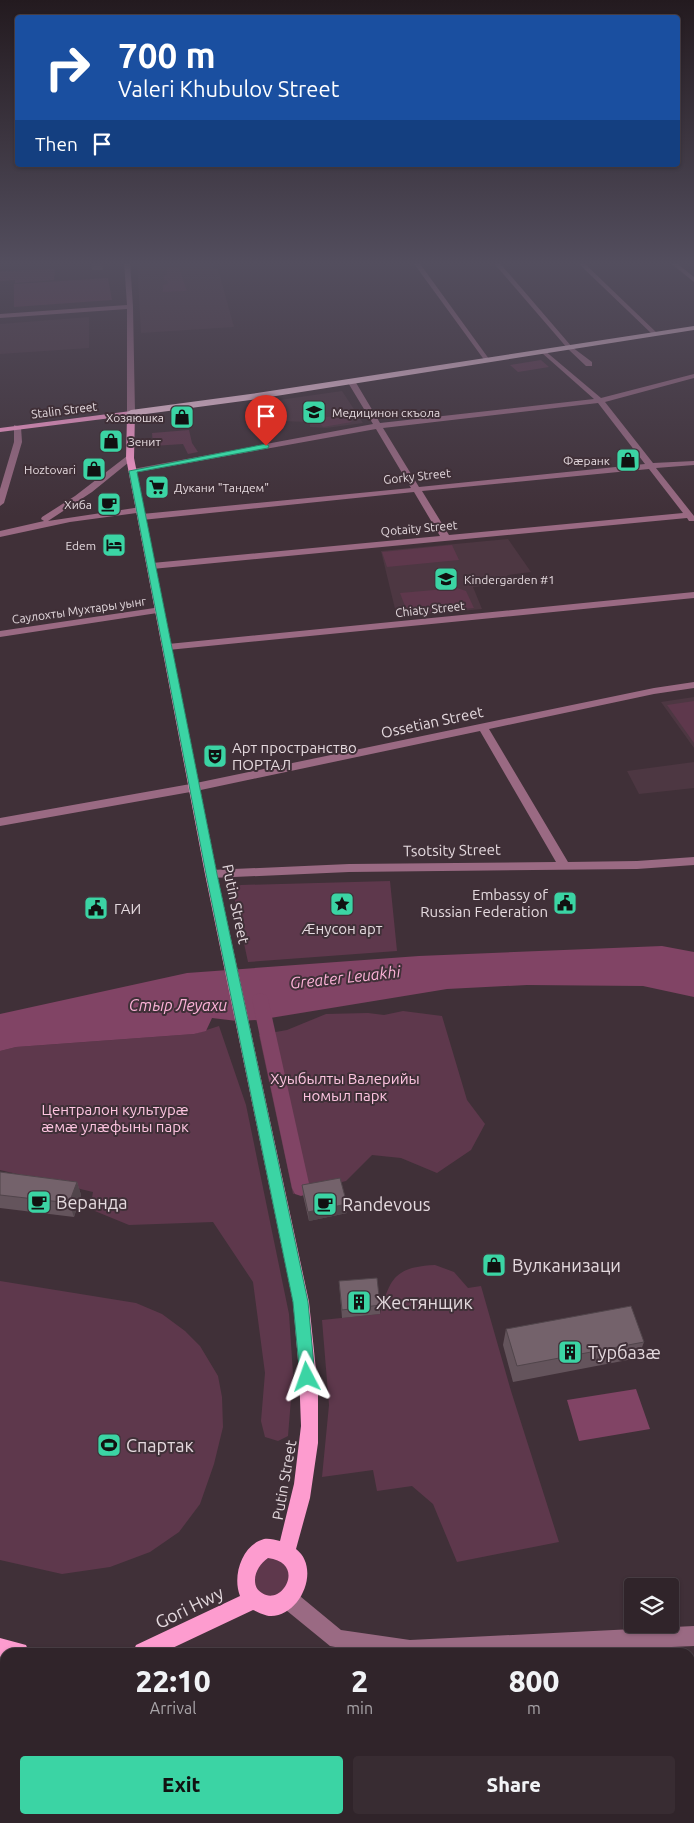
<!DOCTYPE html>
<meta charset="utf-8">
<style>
:root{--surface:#30242a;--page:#382c32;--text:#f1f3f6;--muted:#a8a4a8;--line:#4b4147;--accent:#3bd4a4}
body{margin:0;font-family:Ubuntu,sans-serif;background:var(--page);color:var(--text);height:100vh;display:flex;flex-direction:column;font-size:19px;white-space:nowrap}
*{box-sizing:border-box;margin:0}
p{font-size:16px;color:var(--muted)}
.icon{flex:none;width:28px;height:28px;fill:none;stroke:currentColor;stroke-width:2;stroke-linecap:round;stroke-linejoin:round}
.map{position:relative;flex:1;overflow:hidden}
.drawer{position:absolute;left:0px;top:1648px;width:695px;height:176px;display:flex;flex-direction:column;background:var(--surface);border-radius:15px 15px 0 0;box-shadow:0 1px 4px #0004,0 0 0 1px var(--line)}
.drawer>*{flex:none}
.guide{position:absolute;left:15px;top:15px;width:665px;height:152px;border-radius:5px;box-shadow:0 1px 4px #0004,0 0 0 1px var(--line);background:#1a4fa0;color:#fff;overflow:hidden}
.controls{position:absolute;left:624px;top:1578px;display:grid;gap:10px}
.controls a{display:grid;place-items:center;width:55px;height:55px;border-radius:5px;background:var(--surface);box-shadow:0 1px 4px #0004,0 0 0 1px var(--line);font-size:25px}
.pin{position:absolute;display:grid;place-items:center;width:42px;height:42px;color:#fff;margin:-51px -21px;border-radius:50% 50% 50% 0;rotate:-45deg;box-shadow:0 0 5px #0007}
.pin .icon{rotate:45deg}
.me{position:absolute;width:55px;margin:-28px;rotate:356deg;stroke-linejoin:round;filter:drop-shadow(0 0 4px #0008)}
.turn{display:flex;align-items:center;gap:18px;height:105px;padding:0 20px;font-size:22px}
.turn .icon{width:65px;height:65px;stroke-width:2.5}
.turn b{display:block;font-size:35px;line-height:42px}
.then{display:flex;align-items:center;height:48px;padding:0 20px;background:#0003;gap:10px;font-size:19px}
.eta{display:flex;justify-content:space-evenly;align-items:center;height:85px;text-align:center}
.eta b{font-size:30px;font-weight:800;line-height:35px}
.cta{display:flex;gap:10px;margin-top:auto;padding:10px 20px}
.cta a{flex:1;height:58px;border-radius:5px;background:var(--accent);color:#111;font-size:20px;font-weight:800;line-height:58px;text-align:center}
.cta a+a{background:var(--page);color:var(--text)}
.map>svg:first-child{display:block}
</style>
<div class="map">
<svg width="694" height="1823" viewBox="0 0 694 1823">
<rect width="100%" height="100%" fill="#403038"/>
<!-- built -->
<path fill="#4d3742" d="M137 261H212L213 268 218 269 234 327 141 333Z
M89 317V348L0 354V324Z
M342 391 363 423 326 428 310 427V422L279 421 265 402Z
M508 539 531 572 508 575 499 584 473 587 482 609 397 617 381 551Z
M694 697V748L661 702Z
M694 762V788L639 794 627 771Z"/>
<!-- green -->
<path fill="#5e384c" d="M167 268H179L187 291 163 292V285L168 284 167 280H164V276L167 275Z
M55 269 54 280 15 283V280L0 281V271Z
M108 278 112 300 14 307V284Z
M541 360 549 367 518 372 510 365Z
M344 414 352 422 323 427 316 419Z
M189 430 192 443 198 452 188 454 183 444 153 446 152 433Z
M452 545 459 560 387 567 382 552Z
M457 588 466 591 474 608 408 614 400 593Z
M694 701V743L667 705Z
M390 881 397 951 248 962 233 892 235 887 241 885Z
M403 1011 442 1016 467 1100 485 1124 471 1150 437 1173 401 1158 372 1155 346 1181 293 1194 259 1035 287 1030 326 1014 368 1013 384 1015Z
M219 1026 246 1105 289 1314 293 1374 288 1436 278 1441 265 1437 261 1421 265 1373 253 1282 213 1222 129 1225 90 1209 93 1192 0 1170V1051L16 1047 194 1034Z
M435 1265 454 1272 468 1288 481 1286 511 1391 559 1542 457 1562 433 1504 412 1486 377 1491 373 1470 322 1477 329 1405 322 1320 380 1314C390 1277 396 1267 435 1265Z
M0 1281 136 1303 162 1314 185 1331 200 1346 218 1376 222 1397 223 1427 214 1464 200 1504 179 1532 150 1552 110 1567 62 1574 0 1560Z
M274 1555 289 1567C290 1586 288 1592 269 1598L254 1588C253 1565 252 1564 274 1555Z
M0 1690 5 1691V1819H690V1710H694V1823H0Z"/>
<!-- water -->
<path fill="#814465" d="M662 946 694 952V997L643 986 527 985 447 989 258 1020 237 1021 212 1018 206 1031 194 1034 16 1047 0 1051V1014L187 973 419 956Z
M636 1389 650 1429 579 1441 567 1400Z"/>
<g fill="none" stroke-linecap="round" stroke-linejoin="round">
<!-- canal -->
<path fill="#814465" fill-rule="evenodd" d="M260 993 266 995 268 999 310 1188 307 1194 301 1196 295 1194 292 1188 252 999 254 995Z"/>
<!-- minor -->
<path fill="#9a6a83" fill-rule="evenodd" d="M124 261H130L133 307 135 413 131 415 127 413V309L0 318V314L127 305Z
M412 261H418L489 359V361H485Z
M492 261H498L572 347 592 362V366H586L568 349Z
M576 261H582L657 333V335H653Z
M668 261H674L694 277V282Z
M544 350 601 398 694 374V378L605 402 653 463 694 461V465L656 468 694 516V521H689L687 518 152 569 147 566 152 563 440 536 414 492 142 520 138 517 142 514 411 488 376 429 133 473 129 471 133 469 373 424 347 381 351 379 355 381 380 423 594 399 542 353 541 352ZM598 403 645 464 419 487 383 428ZM649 469 683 513 449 535 422 491Z
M14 425 21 427 22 442 4 503 0 506V489L14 442Z
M127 456 134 458 92 492 48 521 141 507 145 510 144 512 70 522 0 537V531L44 521 41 519 42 517 75 496Z
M694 592V598L168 650 163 647 168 644Z
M161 607 164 608V612L0 637V631Z
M694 682V688L654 694 489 729 568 862 637 861 694 857V865L637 869 349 872 211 878 205 874 211 870 349 864 556 862 480 731 196 791 0 826V818L196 783 654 688Z
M288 1589 295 1592 341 1630 410 1640 694 1626V1646L560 1652H361L330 1646 281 1606 278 1599 281 1592Z"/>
<!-- major -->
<path fill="#fd9ccf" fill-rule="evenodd" d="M131 411 135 413 134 458 217 874 309 1302 318 1390V1443L310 1498 296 1549C321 1568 301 1616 271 1616 265 1616 258 1612 253 1610L164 1652H133L136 1645 240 1596C232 1576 242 1545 264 1539 269 1538 275 1540 280 1541L294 1484 301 1426 299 1372 293 1302 205 874 126 458 127 416 0 432V428ZM268 1558C307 1563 282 1607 262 1593 257 1590 255 1586 255 1580 255 1571 261 1563 268 1558Z
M0 1638 26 1645 29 1652H5V1659L0 1658Z"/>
<!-- highway -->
<path fill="#facbe2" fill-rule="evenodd" d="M694 326V330L257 399 131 416 126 413 131 410 257 393Z"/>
</g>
<!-- wall -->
<path fill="#64545c" d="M91 261H110V263H102L103 270H92Z
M0 1172 77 1182 81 1195 74 1217 0 1208Z
M302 1185 347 1213 309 1221 303 1195Z
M339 1281 380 1305V1314L342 1318Z
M506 1329 644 1342 638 1358 513 1382 503 1345Z"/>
<!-- shaded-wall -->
<path fill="#51454b" d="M77 1182 81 1195 74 1217 69 1203Z
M347 1204V1213L309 1221 308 1212Z"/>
<!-- building -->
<path fill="#74626b" stroke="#51454b" d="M0 1172 77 1182 69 1203 0 1195Z
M340 1178 347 1204 308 1212 302 1185Z
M377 1278 380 1305 342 1310 339 1281Z
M631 1306 644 1342 517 1366 506 1329Z"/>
<!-- sky -->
<linearGradient id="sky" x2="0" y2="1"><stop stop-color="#231a1f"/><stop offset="0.51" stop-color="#534e5e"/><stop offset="1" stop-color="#534e5e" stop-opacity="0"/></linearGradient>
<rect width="694" height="516" fill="url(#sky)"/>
<!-- route -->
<path fill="#3bd4a4" stroke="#268a6b" d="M266 444 269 446 268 448 137 472 217 874 308 1302 315 1377 313 1382 307 1385 302 1382 300 1377 293 1302 206 874 129 471Z"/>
<!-- icons -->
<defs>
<g id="university-square" transform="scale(1.25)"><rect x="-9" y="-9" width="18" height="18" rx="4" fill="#3bd4a4" stroke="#403038"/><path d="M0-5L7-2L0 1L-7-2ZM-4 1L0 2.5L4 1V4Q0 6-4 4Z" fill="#111"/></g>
<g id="shop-square" transform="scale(1.25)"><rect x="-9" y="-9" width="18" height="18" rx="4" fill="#3bd4a4" stroke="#403038"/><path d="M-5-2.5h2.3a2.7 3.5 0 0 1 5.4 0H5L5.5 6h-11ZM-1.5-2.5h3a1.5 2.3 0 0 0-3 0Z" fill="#111"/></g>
<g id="supermarket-square" transform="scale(1.25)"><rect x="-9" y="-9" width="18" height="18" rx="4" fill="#3bd4a4" stroke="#403038"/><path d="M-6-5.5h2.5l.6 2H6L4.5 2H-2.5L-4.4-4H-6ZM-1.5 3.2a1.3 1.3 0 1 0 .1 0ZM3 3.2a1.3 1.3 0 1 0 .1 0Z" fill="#111"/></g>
<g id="cafe-square" transform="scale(1.25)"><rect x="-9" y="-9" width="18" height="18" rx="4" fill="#3bd4a4" stroke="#403038"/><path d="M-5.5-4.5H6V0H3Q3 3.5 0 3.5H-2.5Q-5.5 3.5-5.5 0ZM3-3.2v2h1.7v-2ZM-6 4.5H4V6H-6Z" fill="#111"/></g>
<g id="hotel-square" transform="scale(1.25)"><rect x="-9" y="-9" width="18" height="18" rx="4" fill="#3bd4a4" stroke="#403038"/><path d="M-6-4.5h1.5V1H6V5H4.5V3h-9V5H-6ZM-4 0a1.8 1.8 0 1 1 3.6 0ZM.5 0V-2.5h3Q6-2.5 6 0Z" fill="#111"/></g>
<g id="school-square" transform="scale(1.25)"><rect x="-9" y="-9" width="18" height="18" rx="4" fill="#3bd4a4" stroke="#403038"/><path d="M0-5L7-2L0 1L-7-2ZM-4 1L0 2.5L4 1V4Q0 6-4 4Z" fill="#111"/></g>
<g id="theatre-square" transform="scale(1.25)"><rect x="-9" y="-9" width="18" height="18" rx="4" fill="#3bd4a4" stroke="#403038"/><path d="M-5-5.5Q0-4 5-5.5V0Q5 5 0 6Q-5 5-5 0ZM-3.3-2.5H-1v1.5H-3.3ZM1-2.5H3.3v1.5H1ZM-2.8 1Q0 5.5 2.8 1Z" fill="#111"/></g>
<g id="civic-square" transform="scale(1.25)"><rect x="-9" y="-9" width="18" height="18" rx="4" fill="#3bd4a4" stroke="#403038"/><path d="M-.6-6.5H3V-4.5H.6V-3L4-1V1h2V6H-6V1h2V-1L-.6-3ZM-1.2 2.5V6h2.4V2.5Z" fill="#111"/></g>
<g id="sight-square" transform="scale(1.25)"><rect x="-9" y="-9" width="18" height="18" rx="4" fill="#3bd4a4" stroke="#403038"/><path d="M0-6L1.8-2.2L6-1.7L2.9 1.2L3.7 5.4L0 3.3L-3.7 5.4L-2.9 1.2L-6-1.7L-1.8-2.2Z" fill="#111"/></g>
<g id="building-square" transform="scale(1.25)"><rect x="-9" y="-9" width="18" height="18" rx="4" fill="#3bd4a4" stroke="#403038"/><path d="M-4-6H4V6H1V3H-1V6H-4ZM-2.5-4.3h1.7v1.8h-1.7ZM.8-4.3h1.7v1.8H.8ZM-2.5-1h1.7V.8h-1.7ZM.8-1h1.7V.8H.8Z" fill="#111"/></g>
<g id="stadium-square" transform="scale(1.25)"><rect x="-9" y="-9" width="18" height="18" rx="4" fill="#3bd4a4" stroke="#403038"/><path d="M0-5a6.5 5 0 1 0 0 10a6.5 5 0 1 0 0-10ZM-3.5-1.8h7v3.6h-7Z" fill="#111"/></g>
</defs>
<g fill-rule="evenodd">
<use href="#university-square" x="314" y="412"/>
<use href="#shop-square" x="182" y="417"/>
<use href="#shop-square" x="111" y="441"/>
<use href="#shop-square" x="628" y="460"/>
<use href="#shop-square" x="94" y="469"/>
<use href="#supermarket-square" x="157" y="487"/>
<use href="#cafe-square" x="109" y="504"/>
<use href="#hotel-square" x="114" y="545"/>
<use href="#school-square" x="446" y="579"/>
<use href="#theatre-square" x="215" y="756"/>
<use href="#civic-square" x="565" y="903"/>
<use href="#sight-square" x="342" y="904"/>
<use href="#civic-square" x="96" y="908"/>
<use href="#cafe-square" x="39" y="1202"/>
<use href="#cafe-square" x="325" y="1204"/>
<use href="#shop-square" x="494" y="1265"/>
<use href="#building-square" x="359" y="1302"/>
<use href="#building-square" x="570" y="1352"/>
<use href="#stadium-square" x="109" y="1445"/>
</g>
<g text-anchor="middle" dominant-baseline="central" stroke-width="4" stroke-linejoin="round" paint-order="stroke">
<!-- far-street labels -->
<g font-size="12" fill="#e4d9de" stroke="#403038">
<text transform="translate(64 410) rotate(-7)">Stalin Street</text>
<text transform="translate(417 476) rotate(-6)">Gorky Street</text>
<text transform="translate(419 528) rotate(-5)">Qotaity Street</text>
<text transform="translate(430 609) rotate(-6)">Chiaty Street</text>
<text transform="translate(79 610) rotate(-8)">Саулохты Мухтары уынг</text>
</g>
<!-- far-poi labels -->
<g font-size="12" fill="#e4d9de" stroke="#403038" text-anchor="end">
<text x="332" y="412" text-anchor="start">Медицинон скъола</text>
<text x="164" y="417">Хозяюшка</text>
<text x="128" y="441" text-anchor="start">Зенит</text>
<text x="610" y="460">Фæранк</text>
<text x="76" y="469">Hoztovari</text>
<text x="174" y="487" text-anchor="start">Дукани "Тандем"</text>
<text x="92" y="504">Хиба</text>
<text x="96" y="545">Edem</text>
<text x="464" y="579" text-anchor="start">Kindergarden #1</text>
</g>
<!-- street labels -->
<g font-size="15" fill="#e4d9de" stroke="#403038">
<text transform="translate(432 722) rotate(-12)">Ossetian Street</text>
<text transform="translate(452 850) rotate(-1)">Tsotsity Street</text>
<text transform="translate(236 904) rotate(78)">Putin Street</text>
<text transform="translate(284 1480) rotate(-80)">Putin Street</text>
</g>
<!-- poi labels -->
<g font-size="15" fill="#e4d9de" stroke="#403038" text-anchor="start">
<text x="232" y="747">Арт пространство<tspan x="232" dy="17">ПОРТАЛ</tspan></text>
<text x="548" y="894" text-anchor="end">Embassy of<tspan x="548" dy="17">Russian Federation</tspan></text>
<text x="114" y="908">ГАИ</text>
<text x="342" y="928" text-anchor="middle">Æнусон арт</text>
</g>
<!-- park labels -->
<g font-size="15" fill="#fec5e1" stroke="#403038">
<text x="345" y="1078">Хуыбылты Валерийы<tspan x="345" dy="17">номыл парк</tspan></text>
<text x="115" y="1109">Централон культурæ<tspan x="115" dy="17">æмæ улæфыны парк</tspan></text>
</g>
<!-- water labels -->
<g font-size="16" font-style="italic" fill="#fcb2d8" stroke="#403038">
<text transform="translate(345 977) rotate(-6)">Greater Leuakhi</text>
<text x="178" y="1005">Стыр Леуахи</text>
</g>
<!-- near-poi labels -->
<g font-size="18" fill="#e4d9de" stroke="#403038" text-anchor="start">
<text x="56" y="1202">Веранда</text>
<text x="342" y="1204">Randevous</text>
<text x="512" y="1265">Вулканизаци</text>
<text x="376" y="1302">Жестянщик</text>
<text x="588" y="1352">Турбазæ</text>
<text x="126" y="1445">Спартак</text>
</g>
<!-- near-street labels -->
<g font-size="18" fill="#e4d9de" stroke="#403038">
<text transform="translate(189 1607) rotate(-26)">Gori Hwy</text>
</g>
</g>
</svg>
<div class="controls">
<a><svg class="icon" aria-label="layers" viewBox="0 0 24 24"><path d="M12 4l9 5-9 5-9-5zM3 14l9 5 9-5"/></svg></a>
</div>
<div class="pin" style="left:266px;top:446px;background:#d93025"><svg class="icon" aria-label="arrive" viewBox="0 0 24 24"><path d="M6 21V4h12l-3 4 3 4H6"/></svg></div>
<svg class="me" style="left:307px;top:1377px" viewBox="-20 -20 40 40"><path d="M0-17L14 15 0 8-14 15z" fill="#3bd4a4" stroke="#fff" stroke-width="4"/></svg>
<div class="guide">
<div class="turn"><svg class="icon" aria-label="right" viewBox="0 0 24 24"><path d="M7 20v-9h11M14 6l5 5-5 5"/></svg><div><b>700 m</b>Valeri Khubulov Street</div></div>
<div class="then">Then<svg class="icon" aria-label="arrive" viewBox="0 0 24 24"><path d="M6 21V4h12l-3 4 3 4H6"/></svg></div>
</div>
<section class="drawer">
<div class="eta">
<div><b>22:10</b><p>Arrival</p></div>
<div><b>2</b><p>min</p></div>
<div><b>800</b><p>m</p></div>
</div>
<div class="cta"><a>Exit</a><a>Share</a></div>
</section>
</div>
